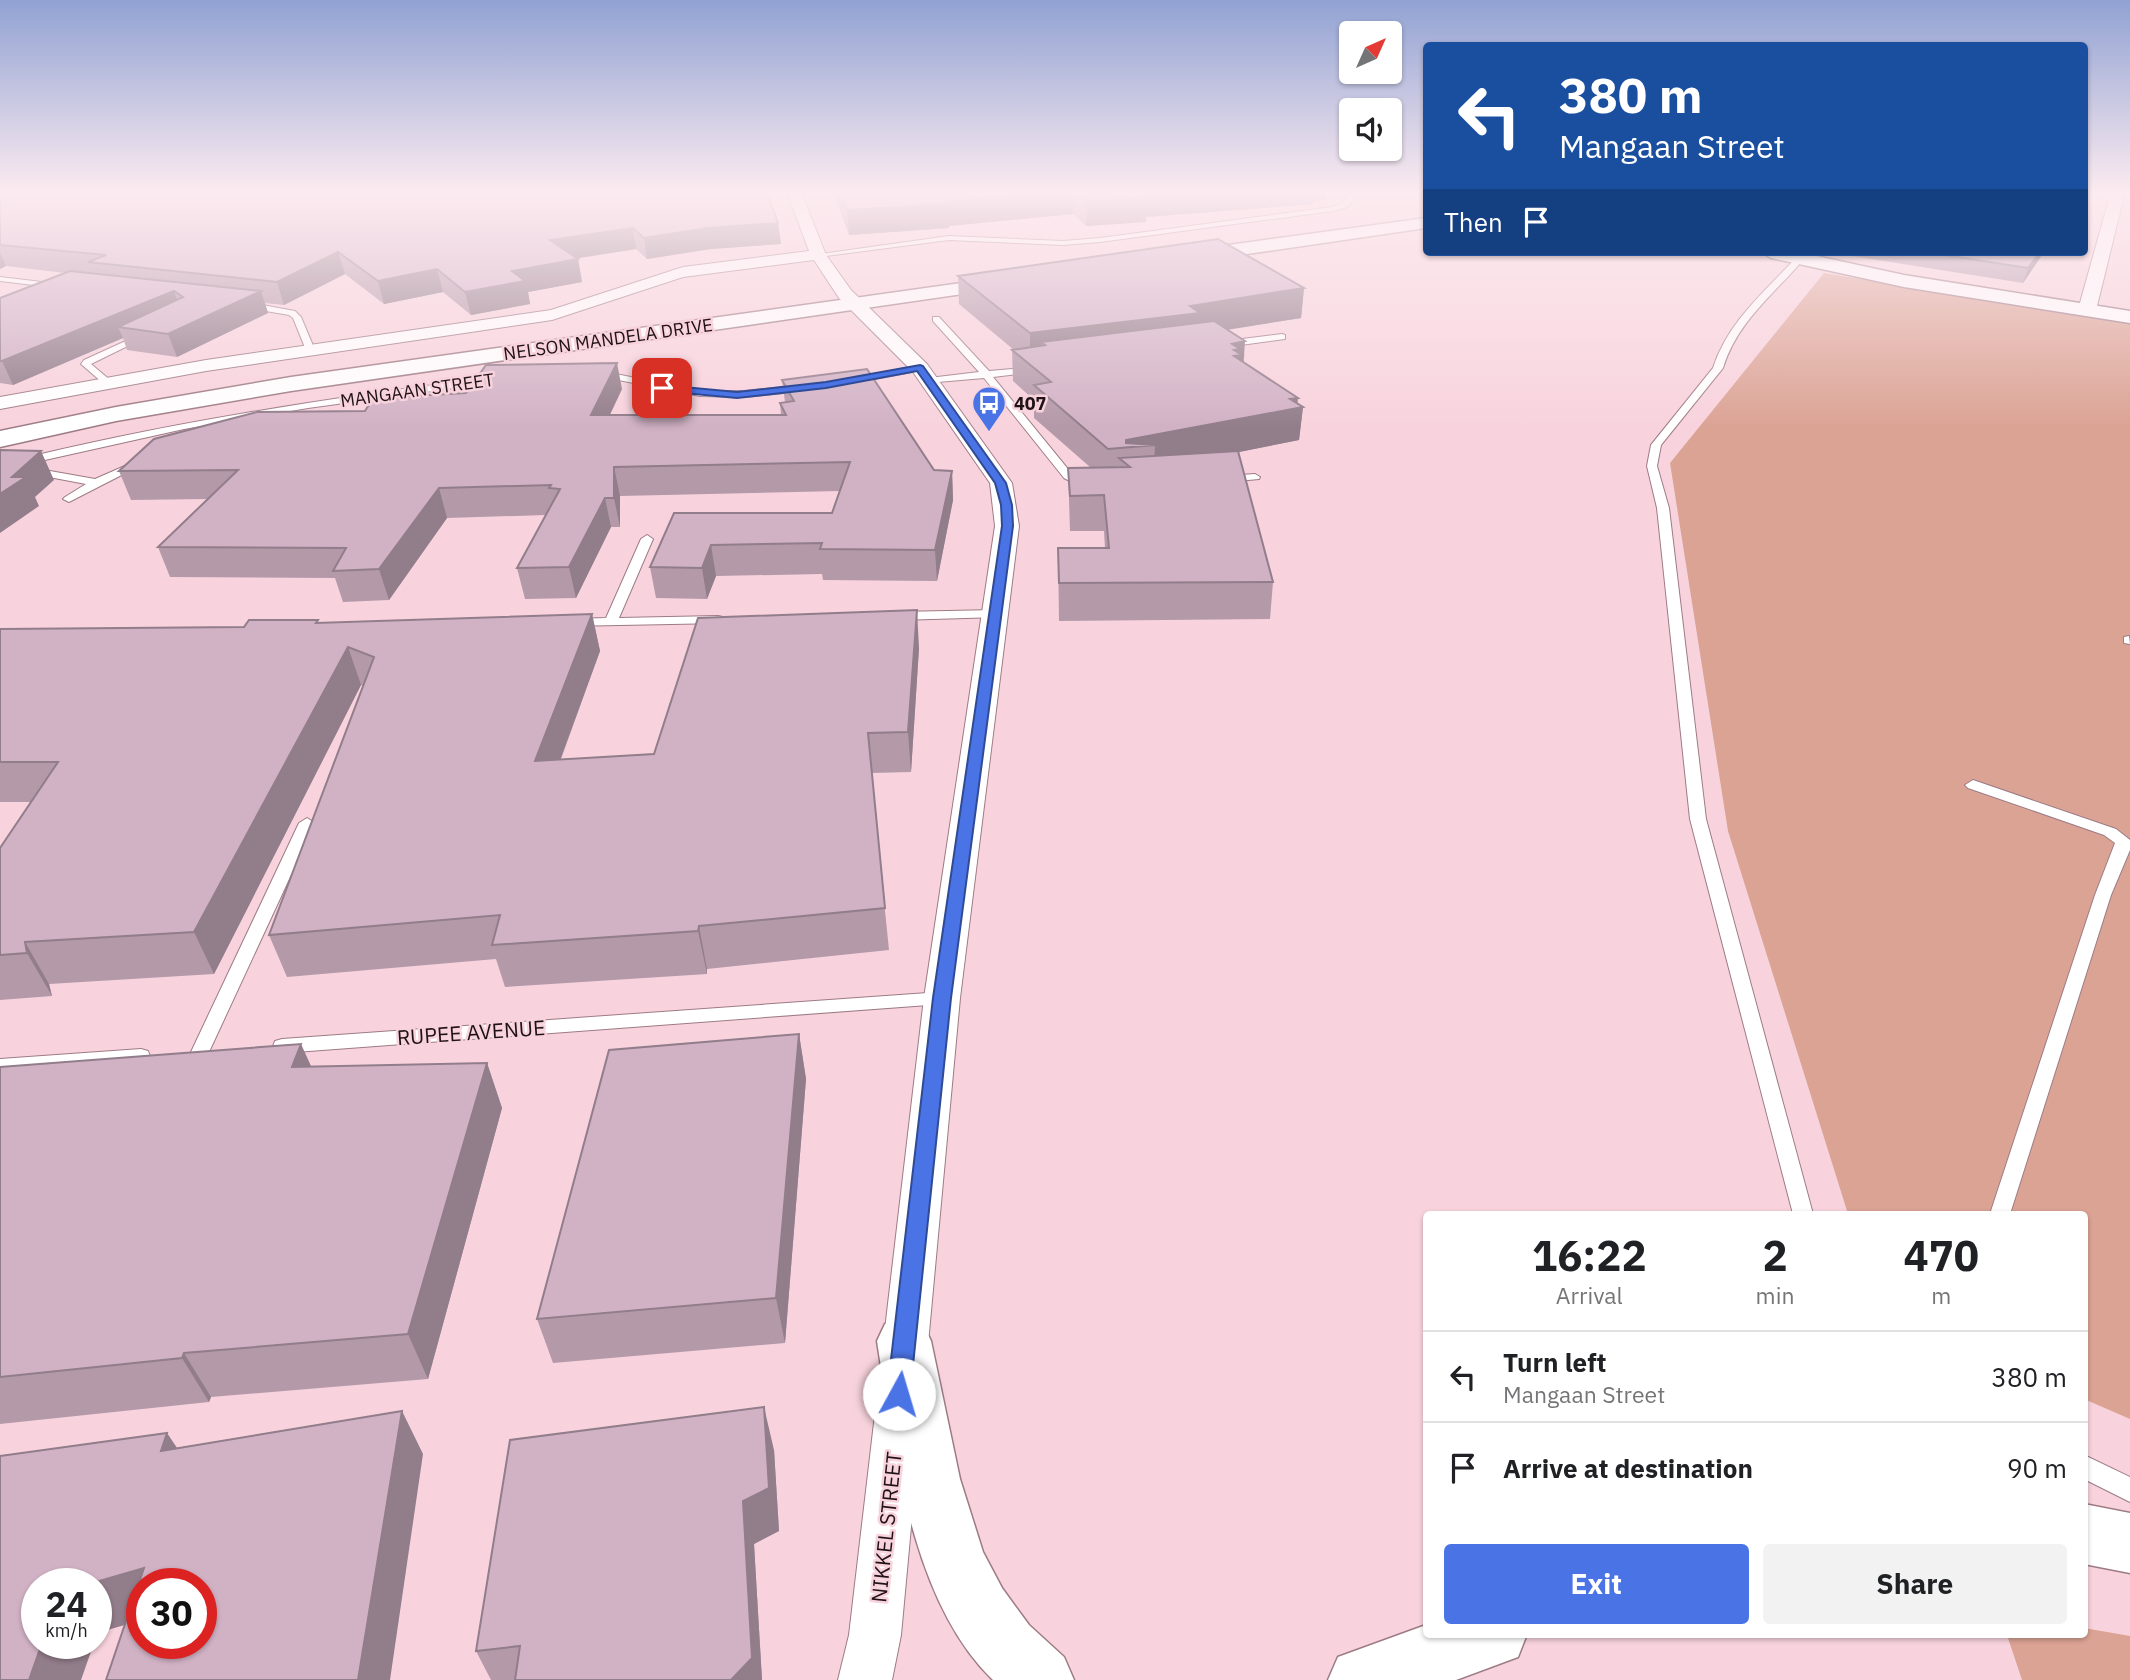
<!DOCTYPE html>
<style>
:root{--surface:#fff;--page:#f2f2f2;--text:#202124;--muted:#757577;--line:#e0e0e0;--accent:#4a73e6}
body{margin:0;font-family:"IBM Plex Sans",sans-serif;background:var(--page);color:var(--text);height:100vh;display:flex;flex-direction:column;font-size:26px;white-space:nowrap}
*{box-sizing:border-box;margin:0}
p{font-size:23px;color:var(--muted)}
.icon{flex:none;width:38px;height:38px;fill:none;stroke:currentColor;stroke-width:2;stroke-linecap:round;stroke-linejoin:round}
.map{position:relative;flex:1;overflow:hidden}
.panel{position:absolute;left:1423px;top:1211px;width:665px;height:427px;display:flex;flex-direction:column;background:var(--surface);border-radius:7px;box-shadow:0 2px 5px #0004}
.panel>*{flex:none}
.hud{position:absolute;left:1423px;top:42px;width:665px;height:214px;border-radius:7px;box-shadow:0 2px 5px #0004;background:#1a4fa0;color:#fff;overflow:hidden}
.needle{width:46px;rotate:45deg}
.fabs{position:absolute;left:1339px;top:21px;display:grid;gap:14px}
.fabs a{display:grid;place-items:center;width:63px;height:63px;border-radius:7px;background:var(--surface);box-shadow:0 2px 5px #0004;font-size:35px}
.speed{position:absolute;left:21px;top:1568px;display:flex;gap:14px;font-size:35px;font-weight:700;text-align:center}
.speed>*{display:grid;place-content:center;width:91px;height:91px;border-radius:50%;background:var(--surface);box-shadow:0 2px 5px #0004;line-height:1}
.speed small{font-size:18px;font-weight:400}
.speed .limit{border:10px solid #d22;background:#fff;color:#111}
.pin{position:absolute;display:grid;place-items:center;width:60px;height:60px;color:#fff;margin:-30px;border-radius:14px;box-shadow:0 4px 10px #0006}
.me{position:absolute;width:77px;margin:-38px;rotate:6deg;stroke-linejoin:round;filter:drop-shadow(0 0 5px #0008)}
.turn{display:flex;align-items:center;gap:24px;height:147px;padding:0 21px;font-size:32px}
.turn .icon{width:91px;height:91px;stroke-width:2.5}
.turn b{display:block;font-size:49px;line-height:60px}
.then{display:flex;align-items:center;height:66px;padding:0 21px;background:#0003;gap:14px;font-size:26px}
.eta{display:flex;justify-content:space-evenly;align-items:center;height:119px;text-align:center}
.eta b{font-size:42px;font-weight:800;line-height:49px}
.action{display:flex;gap:14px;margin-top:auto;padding:14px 21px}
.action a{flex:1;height:80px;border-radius:7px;background:var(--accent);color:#fff;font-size:28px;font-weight:800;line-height:80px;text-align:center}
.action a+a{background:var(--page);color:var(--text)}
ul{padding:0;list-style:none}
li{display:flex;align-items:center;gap:21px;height:91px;padding:0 21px;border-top:2px solid var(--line)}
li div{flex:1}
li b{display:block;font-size:26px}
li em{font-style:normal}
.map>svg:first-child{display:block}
</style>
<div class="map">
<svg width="2130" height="1680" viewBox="0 0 2130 1680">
<rect width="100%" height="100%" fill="#f8d3dd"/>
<!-- green -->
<path fill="#dba394" d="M1824 273 2130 323V1419L2084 1399V1214H1848L1728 831 1670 463Z
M2084 1628 2130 1636V1680H2022L2007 1635 2084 1634Z"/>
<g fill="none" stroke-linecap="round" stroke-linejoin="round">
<!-- service casing -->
<g stroke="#9d7b85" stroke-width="2">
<path id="service" d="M1351 192H1358L1348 207 1333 211 1100 242 1063 245 949 240 818 257 814 255 949 236 1063 241 1100 238 1332 207 1342 203Z
M1796 258 1803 260C1773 295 1737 322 1723 368L1661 445 1657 466 1669 508 1706 819 1813 1214H1793L1690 819 1657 508 1647 466 1651 445 1713 368C1728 322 1764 292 1796 258Z
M0 277 59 284 63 286 59 288 0 281Z
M245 302 295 311 301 317 314 348 306 350 293 318 289 315 242 307 241 305Z
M933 317H939L989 371 1037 367 1039 369 1034 372 993 377 1072 474 1089 483V487H1081L1064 478 984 378 926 383V379L929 378 979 372 933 321Z
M141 334 148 336 91 364 110 380V384H104L81 364 84 360Z
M1282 334 1285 335V339L1226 347 1221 344 1226 341Z
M920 365 923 366V370L853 383 848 380Z
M601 371 700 391H744L803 385 808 388 803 391 744 397 700 396 598 376 596 374Z
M495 377 498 378V382L308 408 184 429 0 470V464C163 423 328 398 495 377Z
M134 462 143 464 69 502 63 499 65 497 86 484 33 474 28 471 33 468 95 479Z
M1255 474 1260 477 1259 479 1226 482 1221 479 1226 476Z
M647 535 653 539 619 618 718 616 723 617V623L568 626V620L573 619 606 618 641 539Z
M996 610 1000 611V617L898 620 892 616 898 612Z
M2129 636 2130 644 2124 643V637Z
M1973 780 2116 829 2130 840V850L2111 895 2010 1214H1990L2095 895 2115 843 2104 835 1968 788 1965 785Z
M307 818 315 823 209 1052 207 1057 200 1059 193 1057 191 1052 299 823Z
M942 992 948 994 951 998 948 1002 942 1004 282 1053 275 1051 273 1046 275 1041 282 1039Z
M141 1049 148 1051 150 1056 148 1061 141 1063 0 1073V1059Z
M2084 1455 2130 1477V1502L2084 1479Z"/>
</g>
<!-- minor casing -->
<g stroke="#9d7b85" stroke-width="2">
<path id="minor" d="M787 192H801L826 255 851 290 927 364 1012 483 1019 526 960 998 901 1635 892 1680H838L849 1635 924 998 995 526 990 483 913 372 839 298 814 260 683 277 552 320 206 371 0 409V397L206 360 551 310 683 267 809 251Z
M2111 192H2125L2096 310 2087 315 2078 310Z"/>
</g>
<!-- secondary casing -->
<g stroke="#9d7b85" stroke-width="3">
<path id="secondary" d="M1426 218V228L1185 263 1175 257 1185 251Z
M1761 252H1798L1904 275 2130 311V323L1904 287 1771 258Z
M1011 276 1018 278 1021 282 1018 286 291 391 116 421 0 447V431L116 407 291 377Z"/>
</g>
<!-- primary casing -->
<g stroke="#9d7b85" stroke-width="3">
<path id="primary" d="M904 1317 923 1324 931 1341 960 1479 983 1552 1002 1588 1029 1625 1064 1657 1074 1680H993C911 1601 894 1448 877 1341L885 1324Z
M2084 1504 2130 1513V1573L2084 1564Z
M1426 1625V1634H1527L1518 1657 1456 1680H1328L1338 1657Z"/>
</g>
<!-- service -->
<use href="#service" fill="#fff" fill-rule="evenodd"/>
<!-- minor -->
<use href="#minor" fill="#fff" fill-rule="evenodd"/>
<!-- secondary -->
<use href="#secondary" fill="#fff" fill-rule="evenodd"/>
<!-- primary -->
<use href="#primary" fill="#fff" fill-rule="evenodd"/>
</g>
<!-- wall -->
<path fill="#b499a9" d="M0 192 778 223 781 244 711 249 647 259 636 249 576 258 578 259 582 282 528 292 530 304 471 315 443 292 384 304 345 274 284 305 265 303 268 313 177 357 127 350 123 338 13 385 0 383V298L65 273 6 266 0 269Z
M833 192H1327L1326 200 1313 201V204L1146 217V222L1086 226 1073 214 949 226V228L849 235Z
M1847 252H2044L2023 283 1846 255Z
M958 276 1304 288 1301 318 1227 330 1244 362 1303 407 1299 440 1238 452 1273 582 1270 619 1059 621 1058 548H1105L1104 531H1070L1068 468 1090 467 1034 418V400L1013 381 1012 350H1014L959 304Z
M782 380 934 470 952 471 953 500 937 581 823 580 822 574 716 576 707 599 656 598 650 567 674 513H832L840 491 620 496V527H611L576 598 525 599 517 568 546 515 447 518 389 600 343 602 335 578 170 577 158 547 207 499 131 500 119 471 365 411 622 389 610 415H781L780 403 785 402Z
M592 614 600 651 561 759 654 754 919 648 911 772 871 773 889 950 707 969V974L505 987 496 959 287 977 269 935 363 686 361 685 214 974 49 984 52 996 0 1000V848L31 802H0V629L244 627Z
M799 1034 806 1079 785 1343 553 1363 537 1319Z
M487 1063 502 1108 428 1379 211 1397 209 1402 0 1424V1067H311Z
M774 1450 779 1531 754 1544 762 1680H491L476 1651Z"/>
<!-- shaded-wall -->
<path fill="#927d8a" d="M1053 192H1073V214L949 226V228L849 235 847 210Z
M1170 192H1327L1326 200 1313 201V204L1146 217V222L1086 226V202L1142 194Z
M778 223 781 244 711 249 647 259 644 238 708 228Z
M633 228 636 249 555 262 550 240Z
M0 252 6 266 0 269Z
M338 252 345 274 284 305 277 282Z
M2040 252H2044L2023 283 2028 268Z
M578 259 582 282 528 292 530 304 471 315 465 292 512 271Z
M437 269 443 292 384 304 378 281Z
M1304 288 1301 318 1199 334 1045 345 1041 342 1042 362 1030 363V333Z
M174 291 182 313 118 327 123 338 13 385 2 361Z
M261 291 268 313 177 357 168 334Z
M1245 341 1243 372 1232 387V344Z
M617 363 622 389 596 443 591 415Z
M1298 398 1297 408 1303 407 1299 440 1154 469 1155 445 1126 447V440Z
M41 451 54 480 35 497 39 506 0 533V494L12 477Z
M614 467 620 496V527L614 498Z
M952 471 953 500 937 581 935 550Z
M439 488 447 518 389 600 379 569Z
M605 498 611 527 576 598 569 567Z
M711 545 716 576 707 599 702 568Z
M917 610 919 648 911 772 908 732Z
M592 614 600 651 545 801 535 761Z
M348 647 361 685 214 974 194 932Z
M699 926 707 969V974L698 931Z
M25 942 49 984 52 996 27 953Z
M799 1034 806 1079 785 1343 776 1298Z
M301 1044 321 1088 292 1067Z
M487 1063 502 1108 428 1379 408 1334Z
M184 1353 211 1397 209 1402 182 1358Z
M764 1407 774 1450 779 1531 754 1544 762 1680H731L743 1501Z
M402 1411 423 1454 390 1680H358Z
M167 1433 196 1476 161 1451Z
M144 1568 142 1620 97 1633 96 1636V1584H89Z
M42 1643H94L81 1680H29Z"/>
<!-- building -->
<path fill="#d1b2c5" stroke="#927d8a" stroke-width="2" fill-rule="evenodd" d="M0 192H767L778 223 708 228 644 238 633 228 550 240 578 259 512 271 525 281 465 292 437 269 378 281 338 252 277 282 88 262 106 255 0 245Z
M840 192H1053L946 202 948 204 847 210Z
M1075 192H1170L1142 194 1147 198 1086 202Z
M1218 239 1304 288 1190 306 1200 313 1030 333 958 276Z
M1925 252H2040L2028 268Z
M70 271 261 291 168 334 118 327 183 297 174 291 2 361H0V298Z
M1214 321 1245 341 1232 344 1240 349 1234 350 1242 355 1234 356 1298 398 1290 399 1303 407 1126 440V443L1155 445 1108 449 1034 385 1051 382 1012 350 1045 345 1041 342Z
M617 363 591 415H786L780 403 794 401 782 380 867 369 934 470 952 471 935 550 820 549 822 543 711 545 702 568 650 567 674 513H832L850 462 614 467V498H605L569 567 517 568 560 489 549 488 551 485 439 488 379 569 333 571 346 548 158 547 238 470 119 471 154 439 257 412 365 411 373 398 466 393 486 365Z
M0 450 41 451 12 477H26L0 494Z
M1238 451 1273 582 1059 583 1058 548H1109L1104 495 1070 496 1068 468 1130 467 1119 458Z
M917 610 908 732 868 733 885 908 699 926 698 931 492 945 500 915 269 935 374 657 348 647 194 932 25 942 27 953 0 955V848L58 762H0V629L244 627 249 620H318L316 623 592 614 535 761 654 754 698 618Z
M799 1034 776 1298 537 1319 609 1050Z
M301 1044 292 1067 487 1063 408 1334 184 1353 182 1358 0 1377V1067Z
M764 1407 769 1488 743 1501 752 1658 731 1680H515L520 1646 476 1651 510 1440Z
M402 1411 358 1680H106L144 1568 89 1584H37V1643H42L29 1680H0V1456L167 1433 161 1451ZM142 1584H201V1643H142Z"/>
<!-- sky -->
<linearGradient id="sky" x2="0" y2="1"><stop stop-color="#91a2d3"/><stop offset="0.45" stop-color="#fcebf0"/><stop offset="1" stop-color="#fcebf0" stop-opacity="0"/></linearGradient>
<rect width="2130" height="427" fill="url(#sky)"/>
<!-- route -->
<path fill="#4a73e6" stroke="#304b96" stroke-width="2" d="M920 365 923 366 1006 483 1012 505 1013 526 951 998 910 1394 907 1402 899 1405 890 1402 887 1394 933 998 1002 526 1001 505 995 483 917 371 826 388 737 398 662 391 657 388 662 385 737 392 826 382Z"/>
<!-- icons -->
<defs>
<g id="bus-pin" transform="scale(1.75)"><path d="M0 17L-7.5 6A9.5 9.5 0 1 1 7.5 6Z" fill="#4a73e6" stroke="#f8d3dd"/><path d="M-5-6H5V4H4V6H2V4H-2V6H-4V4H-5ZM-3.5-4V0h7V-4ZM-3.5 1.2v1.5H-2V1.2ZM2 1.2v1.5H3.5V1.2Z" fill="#fff"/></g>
</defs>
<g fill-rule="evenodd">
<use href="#bus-pin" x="989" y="403"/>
</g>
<g text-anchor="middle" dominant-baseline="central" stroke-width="5" stroke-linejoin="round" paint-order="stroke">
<!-- far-street labels -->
<g font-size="18" fill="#201317" stroke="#f8d3dd">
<text transform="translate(608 339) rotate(-8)">NELSON MANDELA DRIVE</text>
<text transform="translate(417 390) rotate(-8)">MANGAAN STREET</text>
</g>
<!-- far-poi labels -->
<g font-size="18" font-weight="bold" fill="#201317" stroke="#f8d3dd" text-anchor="start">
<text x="1014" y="403">407</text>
</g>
<!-- street labels -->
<g font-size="21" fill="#201317" stroke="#f8d3dd">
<text transform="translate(471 1032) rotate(-4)">RUPEE AVENUE</text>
<text transform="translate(886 1527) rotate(-84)">NIKKEL STREET</text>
</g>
</g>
</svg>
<div class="fabs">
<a><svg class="needle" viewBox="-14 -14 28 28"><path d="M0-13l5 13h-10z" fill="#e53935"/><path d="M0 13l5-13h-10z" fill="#757577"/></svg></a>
<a><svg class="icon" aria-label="sound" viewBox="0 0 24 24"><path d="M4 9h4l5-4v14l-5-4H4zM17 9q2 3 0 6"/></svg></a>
</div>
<div class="speed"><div>24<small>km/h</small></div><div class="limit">30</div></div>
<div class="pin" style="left:662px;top:388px;background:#d93025"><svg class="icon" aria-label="arrive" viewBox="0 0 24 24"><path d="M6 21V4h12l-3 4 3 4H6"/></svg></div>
<svg class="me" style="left:899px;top:1394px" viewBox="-20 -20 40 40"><circle r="19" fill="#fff"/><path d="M0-13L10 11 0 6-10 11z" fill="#4a73e6"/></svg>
<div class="hud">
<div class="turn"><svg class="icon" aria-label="left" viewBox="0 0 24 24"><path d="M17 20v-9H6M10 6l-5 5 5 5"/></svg><div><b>380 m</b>Mangaan Street</div></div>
<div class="then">Then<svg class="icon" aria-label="arrive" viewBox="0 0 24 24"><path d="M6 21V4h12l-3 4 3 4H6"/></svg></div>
</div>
<section class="panel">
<div class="eta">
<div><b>16:22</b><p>Arrival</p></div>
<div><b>2</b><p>min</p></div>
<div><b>470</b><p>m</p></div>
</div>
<ul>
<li><svg class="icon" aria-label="left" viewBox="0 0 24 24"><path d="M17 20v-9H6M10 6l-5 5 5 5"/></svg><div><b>Turn left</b><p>Mangaan Street</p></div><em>380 m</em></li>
<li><svg class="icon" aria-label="arrive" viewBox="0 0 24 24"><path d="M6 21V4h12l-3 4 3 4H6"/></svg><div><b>Arrive at destination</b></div><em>90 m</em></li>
</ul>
<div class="action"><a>Exit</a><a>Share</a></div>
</section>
</div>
